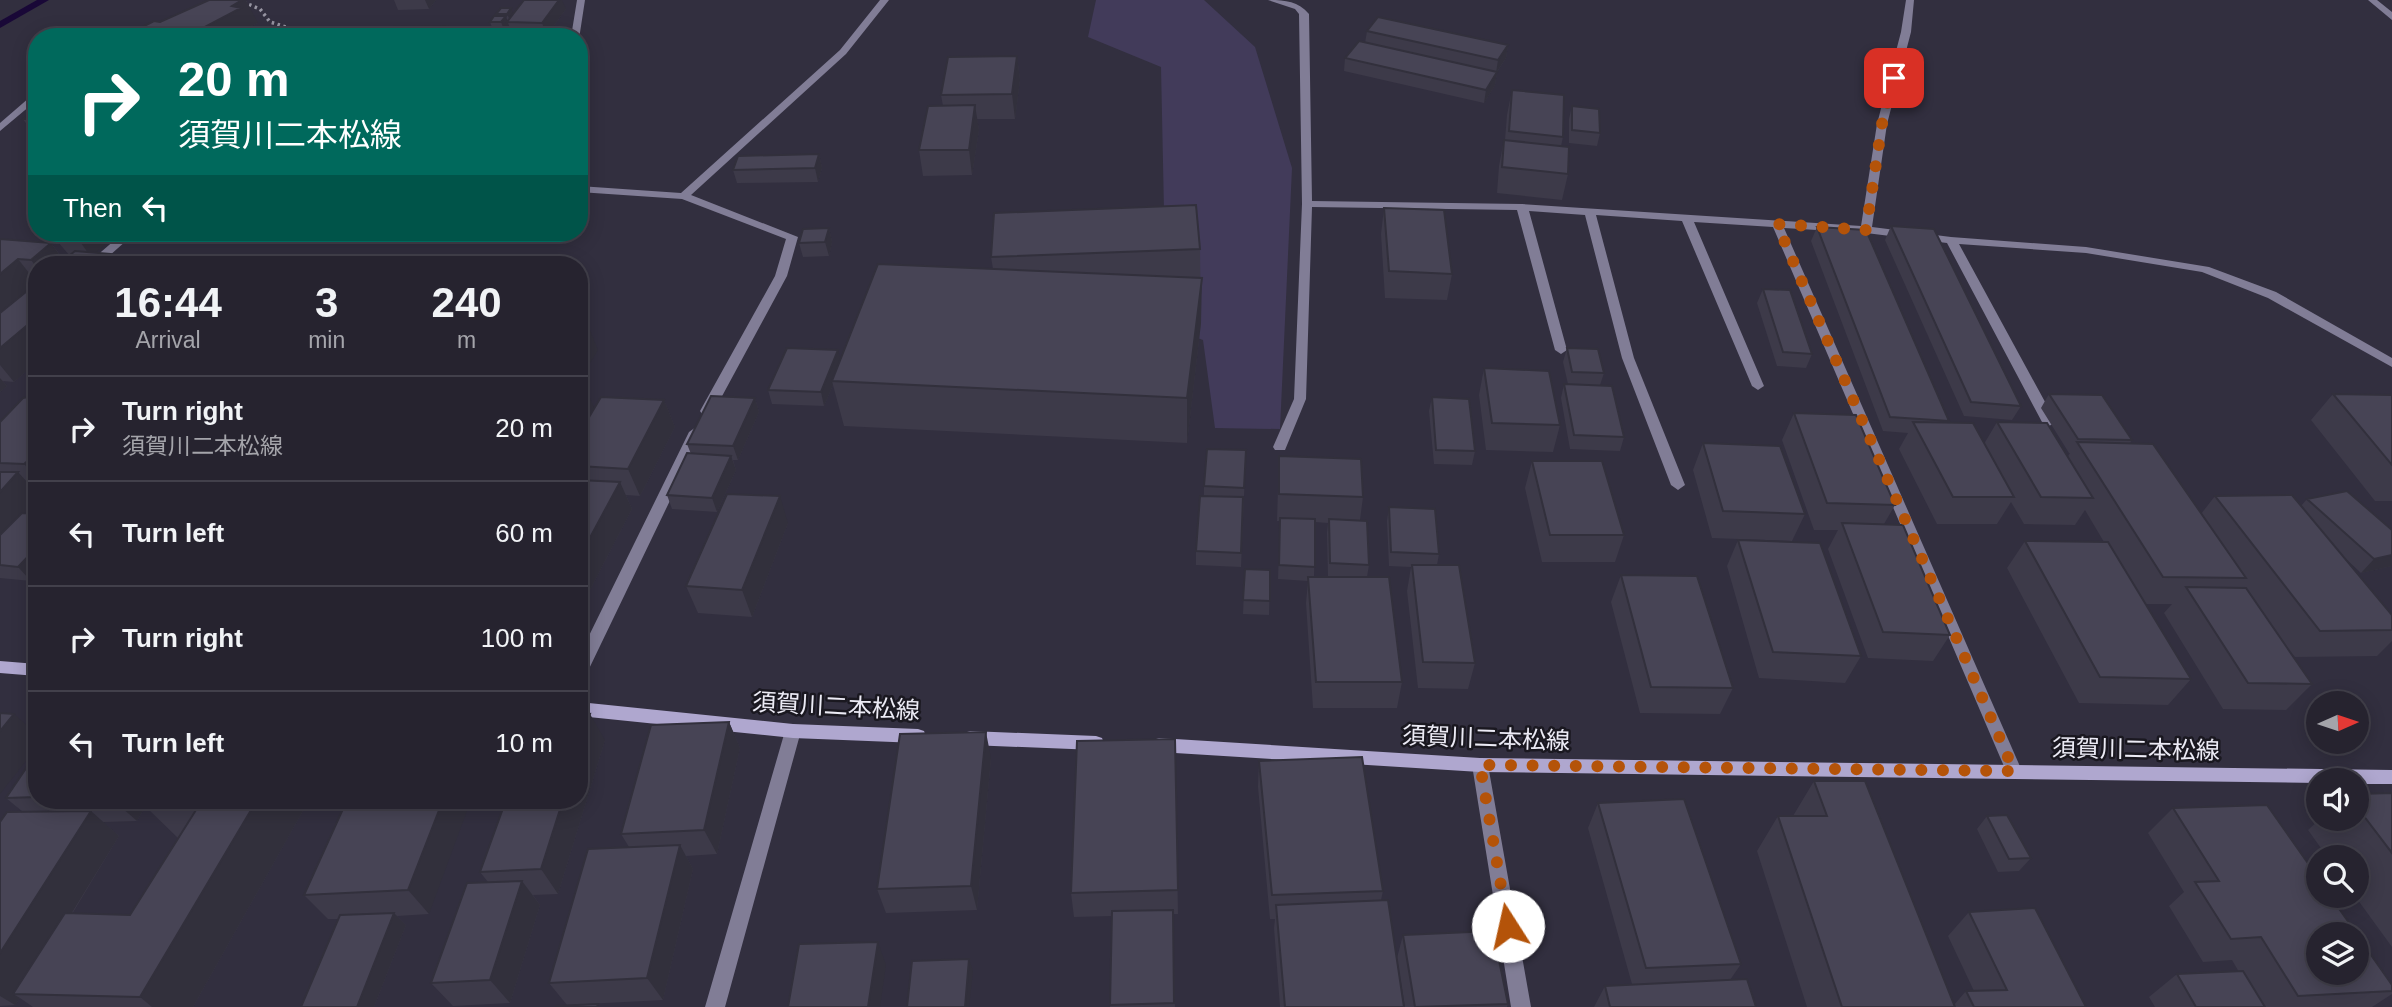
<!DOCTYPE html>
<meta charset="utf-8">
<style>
:root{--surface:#26232f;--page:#2e2b37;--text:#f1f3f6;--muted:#a4a4aa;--line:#42404b}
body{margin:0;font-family:Arial,"Noto Sans JP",sans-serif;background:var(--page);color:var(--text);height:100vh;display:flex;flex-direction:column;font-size:26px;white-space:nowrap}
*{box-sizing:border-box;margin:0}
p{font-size:23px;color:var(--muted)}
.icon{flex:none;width:38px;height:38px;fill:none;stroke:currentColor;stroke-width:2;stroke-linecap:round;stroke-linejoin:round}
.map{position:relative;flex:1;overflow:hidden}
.side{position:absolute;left:28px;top:256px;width:560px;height:553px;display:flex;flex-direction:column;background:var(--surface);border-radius:28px;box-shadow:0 4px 18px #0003,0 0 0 2px var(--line)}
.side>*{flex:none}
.banner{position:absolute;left:28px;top:28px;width:560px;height:214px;border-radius:28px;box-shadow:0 4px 18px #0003,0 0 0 2px var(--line);background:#00695c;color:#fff;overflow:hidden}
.needle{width:46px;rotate:87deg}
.fabs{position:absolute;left:2306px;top:691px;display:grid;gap:14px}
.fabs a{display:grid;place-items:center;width:63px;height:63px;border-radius:50%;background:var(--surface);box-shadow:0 4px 18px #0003,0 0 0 2px var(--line);font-size:35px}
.pin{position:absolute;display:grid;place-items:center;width:60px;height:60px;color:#fff;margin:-30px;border-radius:14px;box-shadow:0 4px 10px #0006}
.me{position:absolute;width:77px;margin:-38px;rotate:350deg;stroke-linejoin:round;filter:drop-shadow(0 0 5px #0008)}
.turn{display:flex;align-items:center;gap:24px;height:147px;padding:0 35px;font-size:32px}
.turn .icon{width:91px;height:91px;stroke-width:2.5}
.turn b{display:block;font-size:49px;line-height:60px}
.then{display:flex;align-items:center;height:66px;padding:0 35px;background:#0003;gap:14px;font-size:26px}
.eta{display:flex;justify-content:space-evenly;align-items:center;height:119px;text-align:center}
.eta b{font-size:42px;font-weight:700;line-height:49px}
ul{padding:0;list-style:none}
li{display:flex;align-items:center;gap:21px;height:105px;padding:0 35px;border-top:2px solid var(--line)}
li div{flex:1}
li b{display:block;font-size:26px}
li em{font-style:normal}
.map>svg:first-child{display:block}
</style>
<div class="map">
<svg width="2392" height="1007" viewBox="0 0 2392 1007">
<rect width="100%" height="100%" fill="#322f3f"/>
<!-- green -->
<path fill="#423b5a" d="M1096 0H1204L1255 47 1292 168 1280 429 1215 428 1203 340 1106 305 1165 258 1161 67 1088 37Z"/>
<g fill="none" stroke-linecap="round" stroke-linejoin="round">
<!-- stream -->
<path fill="#190837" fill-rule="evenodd" d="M37 0H49L0 28V21Z"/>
<!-- path -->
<path stroke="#9795a2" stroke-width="3.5" stroke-dasharray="2.5 3.5" stroke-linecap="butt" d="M238 0 260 9 270 22 309 34 307 37"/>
<!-- street -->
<path fill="#817d96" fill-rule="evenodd" d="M577 0H585L579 39V37H571Z
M880 0H889L846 54 691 195 798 237 787 276 714 411 712 414H702L700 411 775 276 786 239 682 199 579 192V186L681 193 840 50Z
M1268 0C1284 0 1298 1 1309 14L1312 201 1522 204 1861 226 1877 124 1901 32 1906 0H1914L1911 32 1887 124 1872 227 1951 237 2086 247 2209 267 2276 292 2392 358V367L2268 298 2202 272 2086 253 1959 244 2056 422 2049 426 2042 422 1947 243 1866 233 1784 228 2022 771 2020 776 2014 778 2008 776 2006 771 1773 227 1694 222 1764 386 1758 390 1752 386 1682 221 1596 215 1634 358 1685 485 1678 490 1671 485 1622 358 1585 215 1529 211 1567 350 1561 354 1555 350 1517 210 1312 207 1306 399 1285 450H1275L1273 447 1294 399 1302 204 1299 14 1295 9Z
M2368 0H2377L2392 12V20Z
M37 91V100L0 131V123Z
M123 233H135L100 264H87Z
M696 427 703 432 587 673 585 677 579 679V656L689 432Z
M793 724 799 726 801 731 725 1007H705L785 731 787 726Z
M1480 758 1486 760 1488 765 1531 1007H1511L1472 765 1474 760Z"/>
<!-- secondary -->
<path fill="#afa7cf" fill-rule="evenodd" d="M0 661 37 664V676L0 673Z
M579 702 793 724 918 729 924 731 926 736 924 741 918 743 793 738 579 716Z
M970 731 1096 736 1102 738 1104 743 1102 748 1096 750 970 745 964 743 962 738 964 733Z
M1159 738 1480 758 2392 770V784H2357V780H2319V783L1480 772 1159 752 1153 750 1151 745 1153 740Z"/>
</g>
<!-- wall -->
<path fill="#3d3a49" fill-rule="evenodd" d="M394 0H436L429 9 398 10Z
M566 9 547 35H512L510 29 506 35H495L490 22 497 16 496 14H513Z
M160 22 258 23 251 26 254 32 246 37H135L132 32Z
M1367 31 1508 45 1506 58 1497 72 1495 85 1484 103 1344 71 1345 58 1365 43Z
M1017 56 1020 80 1015 119H977L979 130 972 175 923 176 919 150 943 106 941 95Z
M1512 90 1563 137 1561 146 1568 174 1562 200 1497 193 1499 166 1504 140H1505L1507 115Z
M1572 106 1600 133 1597 146 1569 143V119Z
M37 108V139L23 119Z
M819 154 822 168 818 182 737 183 733 170Z
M1384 208 1452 274 1447 300 1385 298 1381 234Z
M1891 226 2021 406 2012 420 1964 416 1885 240Z
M1817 227 1949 421 1948 422 1984 444 1997 422 2068 456 2070 453H2069L2041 408 2049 394 2132 440 2130 443 2201 514 2215 496 2301 506 2307 499 2392 530V566L2361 573 2345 558 2392 615V641L2377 656 2295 657 2287 648 2312 684 2286 710 2223 709 2164 613 2172 604H2146L2191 679 2168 705 2079 703 2007 568 2025 541 2104 542 2085 510 2075 525 2024 524 2011 502 1997 524H1937L1899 449 1908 433 1883 431 1811 241Z
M829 228 832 242 829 256 803 257 799 243Z
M69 233 95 253 111 254 118 264H37V362L14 382 3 381 7 386 0 392V239L51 243 64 260 70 256 58 242Z
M1200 249 1201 323 1187 443 844 426 833 385 824 406 772 404 768 390 840 359 993 269 991 257Z
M1763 289 1812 354 1806 368 1777 366 1757 303Z
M1567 348 1604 373 1600 385 1624 437 1620 451 1570 449 1561 398 1564 384H1568L1563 362Z
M1484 368 1560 425 1553 452 1486 450 1479 395Z
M579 393 594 408 664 400 675 427 640 496 626 495 632 509 579 611Z
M2333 394 2392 395V501H2375L2311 420Z
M37 395V490H35L37 493V506L30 513 37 514V575L31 581 0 578V422Z
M1432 397 1475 451 1472 465 1434 464 1429 411Z
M755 398 759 412 738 460H733L736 470 717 512 672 509 667 495 691 454 687 444Z
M1794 413 1895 505 1884 524 1950 635 1933 661 1868 658 1828 549 1838 530H1814L1782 440Z
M1703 443 1805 514 1792 541 1712 538 1693 470Z
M1246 450 1241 567 1196 565V551L1204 496V486Z
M1279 456 1363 497 1360 520 1369 565 1367 577 1402 682 1397 708H1313L1306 603 1308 581 1278 579 1280 521H1277ZM1315 522 1328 523 1327 533 1328 577H1314Z
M1532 461 1624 535 1615 562H1542L1525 488Z
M1389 507 1439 554 1437 565 1475 663 1468 689 1418 688 1407 591 1411 567 1389 566 1387 521Z
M788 523 752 617 698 613 686 586Z
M1738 540 1861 656 1845 683 1759 678 1727 566Z
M1245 569 1270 570 1269 615 1243 614Z
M1621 575 1733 688 1720 714 1640 713 1611 602Z
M729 722 740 748 717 854 686 856 693 869 663 1000 567 1005 549 983 629 847 621 834Z
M1175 739 1178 914H1173L1175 1007H1110L1112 916 1074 917 1071 893Z
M605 740 558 894 533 895 540 905 510 1003 453 1006 431 983 488 882 480 872Z
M37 752V800H149L137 821 103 822 119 836 72 914 130 915 178 838 147 808 309 800 193 1007H33L20 998 15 1005 0 1006V822L23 812 6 798Z
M991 758 977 910 886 913 877 889Z
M1259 761 1383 891 1381 900 1404 1007H1280L1274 928 1275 919H1270L1258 787Z
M1814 781 1954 1005 1966 991H1974L1948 936 1969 912 2086 1007H1807L1757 851 1778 816H1793Z
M2392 793V947L2355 896H2357V858H2328L2308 830 2320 819H2357V794Z
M347 800 429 914 397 916 406 925 374 1007H301L339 919H328L304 895Z
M1598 803 1741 964 1730 980 1756 1007H1594L1605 986 1632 984 1588 828Z
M2173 808 2392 985V994L2372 1007H2155L2149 997 2177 974 2239 972 2232 960 2203 962 2169 906 2184 892 2148 833Z
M1987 816 2031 858 2019 871 1998 872 1977 829Z
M1403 935 1508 1004 1507 1007H1405L1397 958Z"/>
<!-- shaded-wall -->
<path fill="#32303c" d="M242 0H246L258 23 251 26 254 32 246 37H186L232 6Z
M425 0H436L429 9Z
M559 0H562L566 9 547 35 542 23Z
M511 8 516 21 511 22 507 14Z
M506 16 510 29 506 35 501 22Z
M447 26 451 37H439Z
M1508 45 1506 58 1496 73 1498 60Z
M1017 56 1020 80 1015 119 1012 94Z
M1497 72 1495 85 1484 103 1486 90Z
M975 105 979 130 972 175 969 150Z
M819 154 822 168 818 182 815 168Z
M829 228 832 242 829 256 825 242Z
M92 233H118L91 257 81 243Z
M51 243 66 264H37V268L31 260Z
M111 254 118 264H99Z
M18 259 37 283 0 329V274Z
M1202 278 1201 323 1187 443V398Z
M37 317V362L14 382 0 365V348Z
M587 323 598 350 579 381V335Z
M838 350 842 364 832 381 833 385 824 406 821 392Z
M0 378 7 386 0 392Z
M588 394 600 421 579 456V408Z
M755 398 759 412 738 460 733 446Z
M664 400 675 427 640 496 628 469Z
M37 453V478L24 464Z
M731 456 736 470 717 512 712 498Z
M18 472 37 493V506L0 547V492Z
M620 482 632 509 579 611V558Z
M780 496 788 523 752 617 742 590Z
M37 547V575L31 581 18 567Z
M2392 555V566L2361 573 2374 559Z
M14 714 37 734V747L0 794V731Z
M590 714 605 740 558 894 541 869 563 800H579V748Z
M729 722 740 748 717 854 704 830Z
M986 732 991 758 977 910 971 886Z
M113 800H149L137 821Z
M257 800H309L193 1007H152L140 997Z
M443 800H471L429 914 408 890Z
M91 811 119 836 22 994H13L20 998 15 1005 0 996V953Z
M680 845 693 869 663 1000 647 978Z
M522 881 540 905 510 1003 490 980Z
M394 913 406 925 374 1007H357Z
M878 942 886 965 880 1007H868Z
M969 959 973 971 969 1007H965Z"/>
<!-- building -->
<path fill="#474455" stroke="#32303c" stroke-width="2" d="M209 0H242L232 6 241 8 186 37H156L132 32 154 21 160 22Z
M524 0H559L542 23 507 22Z
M501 8H511L507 14H496Z
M494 16H506L501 22H490Z
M1378 17 1508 45 1498 60 1367 31Z
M447 26 439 37H383L392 27Z
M1359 41 1497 72 1486 90 1345 58Z
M1017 56 1012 94 941 95 948 57Z
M1512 90 1564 95 1563 137 1509 131Z
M975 105 969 150H919L928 106Z
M1572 106 1599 109 1600 133 1572 130Z
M37 108V119H23Z
M1504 140 1569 147 1568 174 1502 167Z
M819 154 815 168 733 170 738 156Z
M1196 205 1200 249 991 257 994 213Z
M1384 208 1444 210 1452 274 1389 271Z
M1891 226 1934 229 2021 406 1971 402Z
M1817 227 1866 230 1949 421 1890 417Z
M829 228 825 242 799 243 803 229Z
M69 233H92L81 243 58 242Z
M0 239 51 243 31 260 18 259 0 274Z
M75 251 111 254 99 264H59Z
M878 264 1202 278 1187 398 832 381Z
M37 283V317L0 348V313Z
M1763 289 1790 290 1812 354 1783 352Z
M579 323H587L579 335Z
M787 348 838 350 821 392 768 390Z
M1567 348 1598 349 1604 373 1572 372Z
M1484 368 1549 371 1560 425 1492 423Z
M1564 384 1612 386 1624 437 1574 435Z
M579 393 588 394 579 408Z
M2049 394 2102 395 2132 440 2078 439Z
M2333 394 2392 395V465Z
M37 395V453L24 464 0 463V422L23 398Z
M711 396 755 398 733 446 687 444Z
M601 397 664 400 628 469 579 466V434Z
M1432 397 1469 399 1475 451 1436 450Z
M1794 413 1856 415 1895 505 1827 503Z
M1913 422 1973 423 2014 497H1953Z
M1997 422 2047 423 2093 498 2041 497Z
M2077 442 2153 444 2246 578 2163 577Z
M1703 443 1780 446 1805 514 1723 511Z
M1207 449 1246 450 1244 488 1204 486Z
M687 453 731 456 712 498 667 495Z
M1279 456 1361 459 1363 497 1279 494Z
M1532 461H1602L1624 535H1550Z
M0 472H18L0 492Z
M579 480 620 482 579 558Z
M2347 491 2392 530V555L2374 559 2307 499Z
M727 494 780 496 742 590 686 586Z
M2292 495 2392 615V630L2320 631 2215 496Z
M1200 496 1243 497 1241 553 1196 551Z
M1389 507 1435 509 1439 554 1391 552Z
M22 513 37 514V547L18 567 0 565V535Z
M1280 518 1315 519V567L1279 565Z
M1329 519 1367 521 1369 565 1330 563Z
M1842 523 1903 525 1950 635 1883 632Z
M1738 540 1820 543 1861 656 1773 652Z
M2025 541 2108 542 2191 679 2100 677Z
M1412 565H1459L1475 663 1423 662Z
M1245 569 1270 570V601L1243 600Z
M1621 575 1697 576 1733 688 1651 687Z
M1308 577H1389L1402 682H1316Z
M2186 587 2246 588 2312 684 2248 683Z
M0 713 14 714 0 731Z
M590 714 579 748V715Z
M729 722 704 830 621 834 651 725Z
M986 732 971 886 877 889 900 734Z
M1175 739 1178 890 1071 893 1077 741Z
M37 752V797L6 798Z
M1362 757 1383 891 1272 895 1259 761Z
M1814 781H1865L1955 1007H1842L1778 816H1827Z
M2392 793V853L2357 807V794Z
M1684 799 1741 964 1646 968 1598 803Z
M152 800H257L140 997 13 994 65 913 130 915 196 810 147 808Z
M347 800H443L408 890 304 895Z
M506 800H563L541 869 480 872Z
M2267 805 2319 879V896H2330L2357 934H2319V973H2357V935L2392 985V991L2298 996 2261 937 2231 939 2195 882 2219 881 2173 808Z
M91 811 0 953V822L7 812Z
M2007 815 2031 858 2009 859 1987 816Z
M680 845 647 978 549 983 588 849Z
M522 881 490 980 431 983 467 883Z
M1388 900 1404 1007H1285L1276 905Z
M2035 908 2086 1007H1974L1966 991 2007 990 1969 912Z
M1173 910 1174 1003 1110 1005 1112 911Z
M394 913 357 1007H301L340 915Z
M1493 931 1508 1004 1415 1007 1403 935Z
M878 942 868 1007H788L799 944Z
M969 959 965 1007H907L912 961Z
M2243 971 2265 1007H2196L2177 974Z
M1747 979 1756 1007H1610L1605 986Z
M598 1004 597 1007H556V1006Z"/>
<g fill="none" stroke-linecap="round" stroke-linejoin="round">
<!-- route -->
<path stroke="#b45309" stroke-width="12" stroke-dasharray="0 21.6" d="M1508 926 1480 765 2014 771 1777 224 1866 230 1882 124 1894 78"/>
</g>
<g text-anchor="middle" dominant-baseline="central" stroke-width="5" stroke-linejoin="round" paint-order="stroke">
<!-- street labels -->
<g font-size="24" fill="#ecebf5" stroke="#1a1820">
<text transform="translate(836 706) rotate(3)">須賀川二本松線</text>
<text transform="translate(1486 738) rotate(2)">須賀川二本松線</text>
<text transform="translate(2136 749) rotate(1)">須賀川二本松線</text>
</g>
</g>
</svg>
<div class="fabs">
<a><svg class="needle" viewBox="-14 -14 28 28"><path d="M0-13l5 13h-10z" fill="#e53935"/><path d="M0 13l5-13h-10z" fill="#a4a4aa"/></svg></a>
<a><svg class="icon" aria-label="sound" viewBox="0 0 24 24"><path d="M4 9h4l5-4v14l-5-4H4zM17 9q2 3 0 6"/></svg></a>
<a><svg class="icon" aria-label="search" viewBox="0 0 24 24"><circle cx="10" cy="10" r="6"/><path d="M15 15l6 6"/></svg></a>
<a><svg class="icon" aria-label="layers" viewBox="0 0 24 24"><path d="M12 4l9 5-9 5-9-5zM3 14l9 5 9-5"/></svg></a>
</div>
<div class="pin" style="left:1894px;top:78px;background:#d93025"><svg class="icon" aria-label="arrive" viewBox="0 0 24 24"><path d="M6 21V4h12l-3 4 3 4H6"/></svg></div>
<svg class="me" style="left:1508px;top:926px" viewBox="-20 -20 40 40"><circle r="19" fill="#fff"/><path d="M0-13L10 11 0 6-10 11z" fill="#b45309"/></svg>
<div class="banner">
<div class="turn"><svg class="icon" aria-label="right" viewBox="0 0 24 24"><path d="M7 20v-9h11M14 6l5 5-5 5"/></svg><div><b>20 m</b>須賀川二本松線</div></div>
<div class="then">Then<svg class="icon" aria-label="left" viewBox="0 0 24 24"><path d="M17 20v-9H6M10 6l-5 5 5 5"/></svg></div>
</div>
<section class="side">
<div class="eta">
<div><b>16:44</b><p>Arrival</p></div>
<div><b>3</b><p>min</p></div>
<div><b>240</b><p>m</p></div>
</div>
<ul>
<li><svg class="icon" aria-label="right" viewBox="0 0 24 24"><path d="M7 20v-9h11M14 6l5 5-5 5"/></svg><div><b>Turn right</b><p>須賀川二本松線</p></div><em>20 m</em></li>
<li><svg class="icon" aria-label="left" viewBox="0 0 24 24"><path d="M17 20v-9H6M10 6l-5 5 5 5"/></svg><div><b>Turn left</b></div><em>60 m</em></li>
<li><svg class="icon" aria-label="right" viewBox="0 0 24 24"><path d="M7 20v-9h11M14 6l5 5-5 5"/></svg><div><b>Turn right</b></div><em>100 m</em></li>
<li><svg class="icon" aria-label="left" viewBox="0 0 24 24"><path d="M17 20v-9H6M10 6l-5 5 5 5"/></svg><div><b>Turn left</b></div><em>10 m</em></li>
</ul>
</section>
</div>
